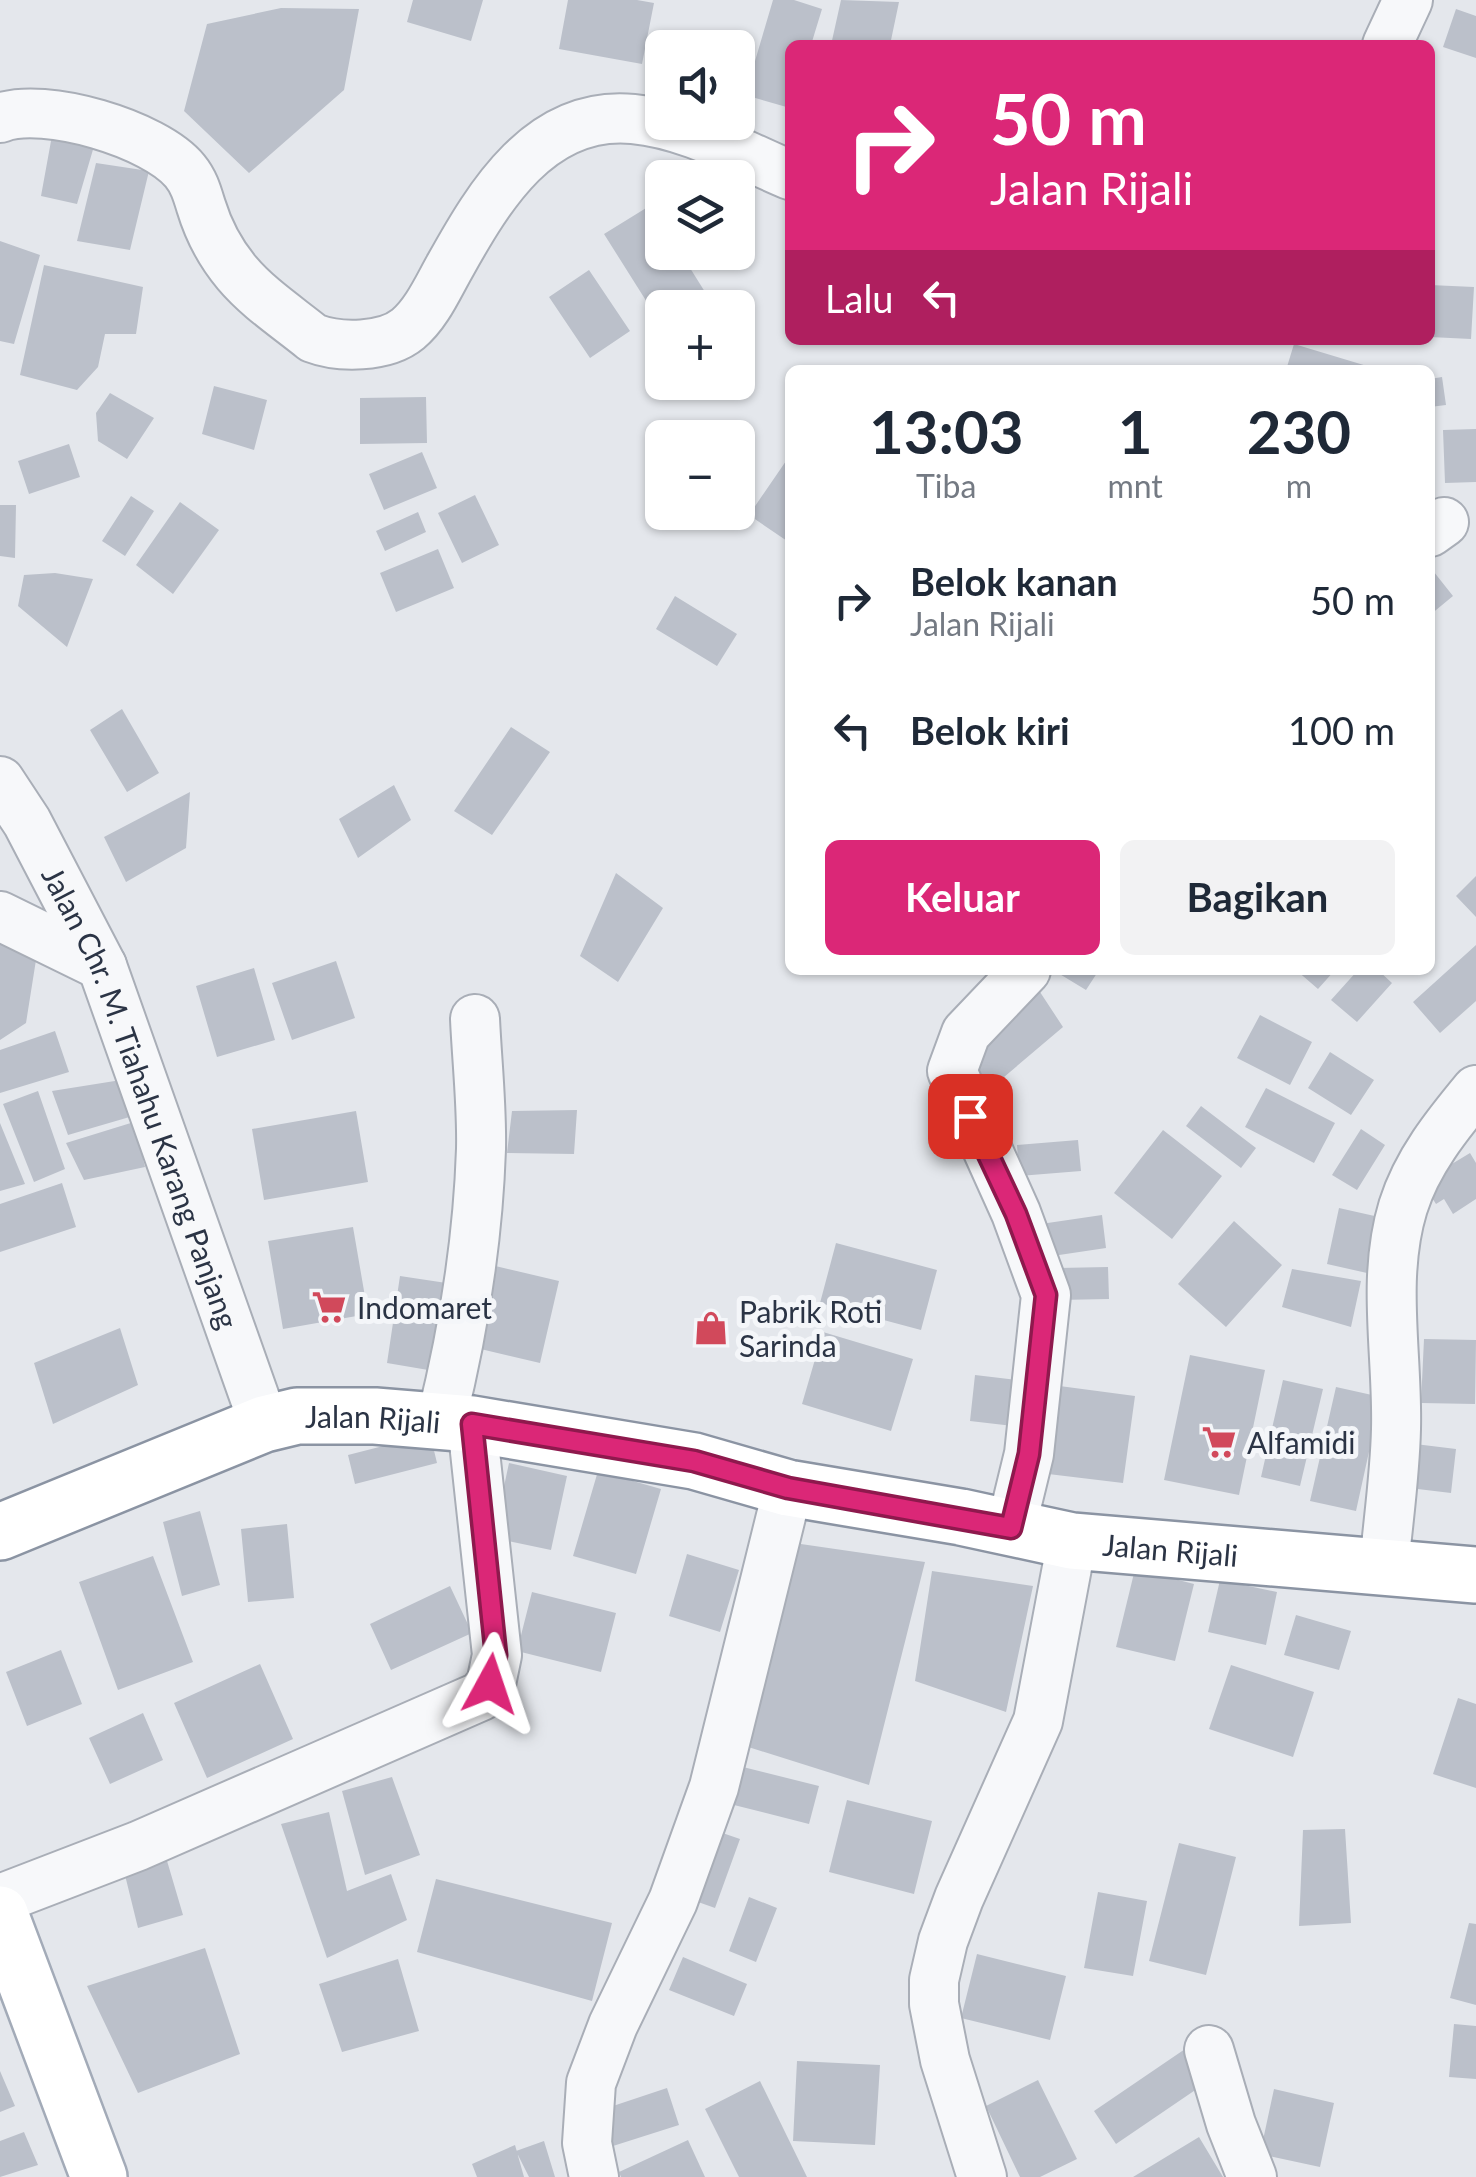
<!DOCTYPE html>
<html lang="id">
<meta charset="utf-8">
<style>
:root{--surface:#fff;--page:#f2f2f3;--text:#1f2937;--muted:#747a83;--accent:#db2777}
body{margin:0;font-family:Lato,sans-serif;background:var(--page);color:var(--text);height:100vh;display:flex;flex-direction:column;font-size:38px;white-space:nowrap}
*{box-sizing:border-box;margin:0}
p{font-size:32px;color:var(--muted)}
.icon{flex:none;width:55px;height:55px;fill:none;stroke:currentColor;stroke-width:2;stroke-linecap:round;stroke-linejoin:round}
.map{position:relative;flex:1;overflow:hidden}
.drawer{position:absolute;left:785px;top:365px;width:650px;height:610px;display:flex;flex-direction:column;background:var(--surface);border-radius:15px;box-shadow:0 2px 8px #0004}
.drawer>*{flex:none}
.banner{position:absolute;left:785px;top:40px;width:650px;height:305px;border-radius:15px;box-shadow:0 2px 8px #0004;background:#db2777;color:#fff;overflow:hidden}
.controls{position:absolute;left:645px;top:30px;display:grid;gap:20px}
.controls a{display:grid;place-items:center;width:110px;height:110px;border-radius:15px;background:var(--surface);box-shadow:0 2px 8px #0004;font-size:50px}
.pin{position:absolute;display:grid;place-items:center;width:85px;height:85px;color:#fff;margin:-42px;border-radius:20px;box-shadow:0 5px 15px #0006}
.me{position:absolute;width:110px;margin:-55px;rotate:5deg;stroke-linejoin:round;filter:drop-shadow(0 0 8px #0008)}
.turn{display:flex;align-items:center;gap:35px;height:210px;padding:0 40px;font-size:45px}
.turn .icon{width:130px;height:130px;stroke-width:2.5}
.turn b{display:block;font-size:70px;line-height:85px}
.then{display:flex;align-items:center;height:95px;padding:0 40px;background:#0003;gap:20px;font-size:38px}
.eta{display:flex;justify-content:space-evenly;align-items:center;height:170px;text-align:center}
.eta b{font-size:60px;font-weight:700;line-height:70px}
.primary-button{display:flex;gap:20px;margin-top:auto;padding:20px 40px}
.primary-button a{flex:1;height:115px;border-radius:15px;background:var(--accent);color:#fff;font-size:40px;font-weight:700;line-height:115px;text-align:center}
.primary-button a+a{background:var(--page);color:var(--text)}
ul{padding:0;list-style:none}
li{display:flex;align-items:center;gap:30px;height:130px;padding:0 40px}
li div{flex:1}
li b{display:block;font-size:38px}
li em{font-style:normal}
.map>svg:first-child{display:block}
</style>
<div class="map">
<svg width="1476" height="2177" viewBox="0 0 1476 2177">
<rect width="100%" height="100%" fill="#e4e7ec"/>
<!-- building -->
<path fill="#bbc0ca" d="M413 0H483L471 41 407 22Z
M568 0H637L654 3 642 64 559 49Z
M773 0H794L822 9 811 45H790V108L745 95Z
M841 0 899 2 890 45H831Z
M281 8 359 9 344 90 249 173 184 111 207 24Z
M1456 9 1476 16V58L1443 47Z
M53 130 97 136 77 204 41 196Z
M96 163 149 171 130 250 77 241Z
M651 205 662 224V252H680L715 308H662V326L604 234Z
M0 241 40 255 14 344 0 341Z
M44 265 143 287 136 334H105L98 367 77 390 20 375Z
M589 270 630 331 590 358 549 297Z
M1430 285 1474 287 1471 339 1430 337Z
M1294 344 1367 366 1366 370H1286Z
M1442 377 1446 405 1430 407V379Z
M214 386 267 400 254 450 202 434Z
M110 393 154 418 127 459 98 441 96 413Z
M426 397 427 443 360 444V398Z
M1476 429V482L1445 483 1443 430Z
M69 444 80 477 29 494 18 461Z
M422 452 437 488 384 510 369 474Z
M786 461 790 463V543L749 515Z
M475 495 499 545 462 563 438 513Z
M131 496 154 511 125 556 102 541Z
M180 502 219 530 173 594 136 565Z
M0 505H16L15 558 0 556Z
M418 512 426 532 385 551 376 531Z
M438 549 454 588 396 612 380 573Z
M1430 567 1453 596 1430 615Z
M55 573 93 579 67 647 18 606 24 575Z
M675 596 737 634 717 666 656 629Z
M122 709 159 773 127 792 90 730Z
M511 727 550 752 492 835 454 811Z
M394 785 411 820 358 858 339 819Z
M190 792 186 848 126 882 104 837Z
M616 873 663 908 618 982 580 956Z
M1476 876V917L1456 896Z
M0 931 36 960 26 1023 0 1040Z
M1476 945V1001L1440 1033 1413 1002Z
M336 961 355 1018 292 1040 272 983Z
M254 968 275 1040 217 1057 196 986Z
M1053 970H1099L1086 990Z
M1296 970H1335L1318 989Z
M1358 970H1378L1392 983 1357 1022 1331 1000Z
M1040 992 1063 1027 991 1088 968 1056Z
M1260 1015 1312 1042 1290 1085 1237 1058Z
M55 1031 69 1072 0 1093V1050Z
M1330 1052 1374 1080 1351 1115 1308 1088Z
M121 1080 133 1116 68 1135 52 1091Z
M1266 1088 1335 1123 1314 1163 1245 1127Z
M38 1091 65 1169 34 1182 3 1104Z
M1201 1106 1256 1148 1241 1168 1186 1126Z
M577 1110 574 1154 507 1153 512 1111Z
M356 1111 368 1182 264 1200 252 1129Z
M134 1122 145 1167 84 1180 66 1143Z
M0 1123 25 1184 0 1191Z
M1361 1129 1385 1145 1357 1190 1332 1175Z
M1163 1130 1222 1176 1172 1239 1114 1193Z
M1078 1140 1081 1171 1019 1176 1017 1145Z
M1470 1153 1476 1163V1199L1453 1214 1444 1199 1436 1204 1422 1182Z
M62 1183 76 1227 0 1252V1204Z
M1339 1208 1379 1217 1367 1273 1327 1264Z
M1102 1215 1106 1248 1039 1258 1034 1225Z
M1234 1221 1282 1265 1226 1327 1178 1284Z
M353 1227 368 1314 283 1329 268 1241Z
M836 1243 937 1270 921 1330 820 1303Z
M487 1264 559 1281 540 1363 468 1346Z
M1108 1267 1109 1299 1058 1300V1268Z
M1292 1269 1361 1281 1351 1327 1282 1307Z
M400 1276 453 1284 440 1372 387 1363Z
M120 1328 138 1385 53 1424 34 1363Z
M823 1332 913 1359 891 1431 802 1404Z
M1424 1339 1476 1340 1475 1404 1421 1403Z
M1190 1355 1265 1370 1239 1495 1164 1480Z
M975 1375 1017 1380 1013 1426 970 1421Z
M1283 1380 1323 1389 1300 1486 1261 1477Z
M1052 1385 1135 1396 1123 1483 1040 1473Z
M1336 1387 1381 1397 1356 1511 1310 1501Z
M430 1434 437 1463 355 1484 348 1455Z
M1407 1443 1456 1449 1451 1493 1401 1487Z
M509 1463 567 1476 551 1550 493 1538Z
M598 1471 661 1489 636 1574 573 1556Z
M200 1511 220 1585 182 1596 163 1522Z
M287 1524 294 1598 248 1602 241 1529Z
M787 1542 925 1562 869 1785 742 1745Z
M687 1554 739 1570 720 1632 669 1616Z
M153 1556 193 1662 118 1690 79 1582Z
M1135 1569 1194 1584 1175 1661 1116 1647Z
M932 1571 1033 1586 1006 1712 915 1681Z
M1220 1580 1277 1592 1266 1645 1208 1632Z
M450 1586 472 1633 391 1670 370 1624Z
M532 1592 616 1613 601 1672 517 1651Z
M1296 1615 1351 1631 1339 1670 1284 1655Z
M61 1650 82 1704 27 1726 6 1672Z
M260 1664 293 1739 207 1778 174 1703Z
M1231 1665 1314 1692 1293 1757 1209 1729Z
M1458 1698 1476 1704V1788L1433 1774Z
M143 1713 163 1760 110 1784 89 1738Z
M731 1764 819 1786 809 1824 722 1802Z
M392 1777 420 1855 365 1875 342 1791Z
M847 1800 932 1821 914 1894 829 1872Z
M329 1812 347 1891 391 1874 407 1920 327 1958 281 1824Z
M708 1828 740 1839 715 1908 684 1897Z
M1345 1829 1351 1923 1299 1926 1303 1830Z
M1179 1843 1236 1857 1206 1975 1149 1961Z
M165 1854 183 1915 138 1928 124 1871Z
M436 1879 612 1923 592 2001 417 1952Z
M1098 1892 1147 1901 1133 1976 1084 1968Z
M749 1897 777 1908 756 1962 729 1951Z
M1469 1923 1476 1924V2005L1450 1998Z
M205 1948 240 2054 138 2093 87 1986Z
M977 1954 1066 1976 1050 2040 961 2018Z
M683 1957 747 1984 734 2016 669 1990Z
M398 1959 419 2031 342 2052 319 1984Z
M1454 2024 1476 2026V2079L1449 2077Z
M1188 2047 1210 2080 1116 2144 1094 2111Z
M797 2061 880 2065 875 2145 793 2141Z
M0 2071 15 2106 0 2112Z
M1038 2080 1077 2159 1040 2177H1020L986 2106Z
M760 2081 807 2177H739L705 2109Z
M667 2088 679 2125 613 2146 601 2110Z
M1274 2089 1334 2103 1320 2167 1260 2154Z
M24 2132 38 2165 0 2177V2141Z
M1199 2137 1223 2177H1133Z
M688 2140 705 2177H621L619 2172Z
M544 2141 555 2177H529L516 2151Z
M515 2145 524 2177H477L472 2164Z"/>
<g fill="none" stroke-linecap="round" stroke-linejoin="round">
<!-- minor casing -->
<g stroke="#a9aeb7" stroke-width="52">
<g id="minor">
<path d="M1387 45 1408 0"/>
<path d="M0 118C44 101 155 134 185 171 194 182 197 193 201 206 208 229 221 254 237 273 258 298 287 317 313 338 339 348 385 348 408 329 427 313 438 287 450 266 489 196 540 110 633 119 688 124 740 154 790 175"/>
<path d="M1430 532 1444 522"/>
<path id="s1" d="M0 781 27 822 102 966 264 1424"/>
<path d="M0 916 102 966"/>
<path d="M441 1421C463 1333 478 1240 481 1149 482 1106 477 1062 475 1019"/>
<path d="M1011 1528 1029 1454 1046 1295 1016 1213 952 1071 966 1033 1026 970"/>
<path d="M1384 1567C1388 1522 1395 1475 1396 1429 1398 1355 1381 1279 1403 1207 1417 1162 1447 1125 1476 1090"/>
<path d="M0 1899 138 1846 481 1696 491 1684 497 1655 472 1424"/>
<path d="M1209 2050 1231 2124 1252 2177"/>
<path d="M594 2177 587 2143 591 2083 613 2025 673 1901 714 1787 788 1488"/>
<path d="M982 2177 945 2060 934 2004V1980L943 1941 959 1898 1038 1721 1072 1541"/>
</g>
</g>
<!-- major casing -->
<g stroke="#a3abb8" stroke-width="60">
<path id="major" d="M0 1914 99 2177"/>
</g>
<!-- highway casing -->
<g stroke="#8b94a3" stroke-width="60">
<g id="highway">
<path id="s2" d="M0 1532 264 1424 297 1416H375L472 1424 694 1461 788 1488 961 1517 1072 1541 1476 1575"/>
</g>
</g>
<!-- minor -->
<use href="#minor" stroke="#f7f8fa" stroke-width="48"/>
<!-- major -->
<use href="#major" stroke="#fff" stroke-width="55"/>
<!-- highway -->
<use href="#highway" stroke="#fff" stroke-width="55"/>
</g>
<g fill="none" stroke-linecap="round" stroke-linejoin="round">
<!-- route casing -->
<g stroke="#8e194d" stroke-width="25">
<path id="route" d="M490 1684 496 1655 472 1424 694 1461 788 1488 1011 1528 1029 1454 1046 1295 1016 1214 970 1116"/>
</g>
<!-- route -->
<use href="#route" stroke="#db2777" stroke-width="18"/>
</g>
<!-- icons -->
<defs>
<g id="supermarket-bare" transform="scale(2.7)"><path d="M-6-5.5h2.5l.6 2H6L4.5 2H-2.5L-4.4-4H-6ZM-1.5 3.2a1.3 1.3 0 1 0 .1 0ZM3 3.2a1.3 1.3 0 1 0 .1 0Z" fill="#d1495b" stroke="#f4f6f9" stroke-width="2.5" paint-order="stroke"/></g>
<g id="shop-bare" transform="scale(2.7)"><path d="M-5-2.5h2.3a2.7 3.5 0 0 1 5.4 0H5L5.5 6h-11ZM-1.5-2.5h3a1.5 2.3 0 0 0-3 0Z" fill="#d1495b" stroke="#f4f6f9" stroke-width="2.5" paint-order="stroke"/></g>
</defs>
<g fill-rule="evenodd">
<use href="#supermarket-bare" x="329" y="1307"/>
<use href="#shop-bare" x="711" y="1328"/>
<use href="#supermarket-bare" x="1219" y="1442"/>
</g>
<g text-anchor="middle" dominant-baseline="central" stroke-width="10" stroke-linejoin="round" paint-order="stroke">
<!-- street labels -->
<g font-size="30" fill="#2b3445" stroke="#f4f6f9">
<text stroke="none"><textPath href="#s1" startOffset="348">Jalan Chr. M. Tiahahu Karang Panjang</textPath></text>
<text stroke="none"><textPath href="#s2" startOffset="395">Jalan Rijali</textPath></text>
<text stroke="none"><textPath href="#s2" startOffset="1205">Jalan Rijali</textPath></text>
</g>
<!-- poi labels -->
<g font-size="30" fill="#2b3445" stroke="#f4f6f9" text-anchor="start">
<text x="357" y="1307">Indomaret</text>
<text x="739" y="1311">Pabrik Roti<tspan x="739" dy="34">Sarinda</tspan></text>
<text x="1247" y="1442">Alfamidi</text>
</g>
</g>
</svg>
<div class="controls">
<a><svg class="icon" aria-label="sound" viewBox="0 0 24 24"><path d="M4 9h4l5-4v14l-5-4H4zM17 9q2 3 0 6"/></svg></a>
<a><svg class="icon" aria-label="layers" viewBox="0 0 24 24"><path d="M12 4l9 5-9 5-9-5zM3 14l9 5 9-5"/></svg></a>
<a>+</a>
<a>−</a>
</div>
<div class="pin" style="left:970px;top:1116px;background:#d93025"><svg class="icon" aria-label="arrive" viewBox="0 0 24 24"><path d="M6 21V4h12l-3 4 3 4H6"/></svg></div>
<svg class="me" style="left:490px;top:1684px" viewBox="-20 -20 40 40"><path d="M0-17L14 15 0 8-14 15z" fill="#db2777" stroke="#fff" stroke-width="4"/></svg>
<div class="banner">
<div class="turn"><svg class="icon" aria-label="right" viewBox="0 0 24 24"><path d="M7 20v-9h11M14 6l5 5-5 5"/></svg><div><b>50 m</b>Jalan Rijali</div></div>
<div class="then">Lalu<svg class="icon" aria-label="left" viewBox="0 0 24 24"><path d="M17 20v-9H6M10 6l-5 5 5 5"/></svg></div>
</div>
<section class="drawer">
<div class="eta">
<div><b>13:03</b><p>Tiba</p></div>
<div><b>1</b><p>mnt</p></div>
<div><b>230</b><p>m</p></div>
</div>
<ul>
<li><svg class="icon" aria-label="right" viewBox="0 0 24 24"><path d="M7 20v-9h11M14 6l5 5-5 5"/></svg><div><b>Belok kanan</b><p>Jalan Rijali</p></div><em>50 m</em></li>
<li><svg class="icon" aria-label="left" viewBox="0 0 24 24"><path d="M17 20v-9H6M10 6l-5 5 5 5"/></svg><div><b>Belok kiri</b></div><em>100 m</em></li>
</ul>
<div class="primary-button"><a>Keluar</a><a>Bagikan</a></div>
</section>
</div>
